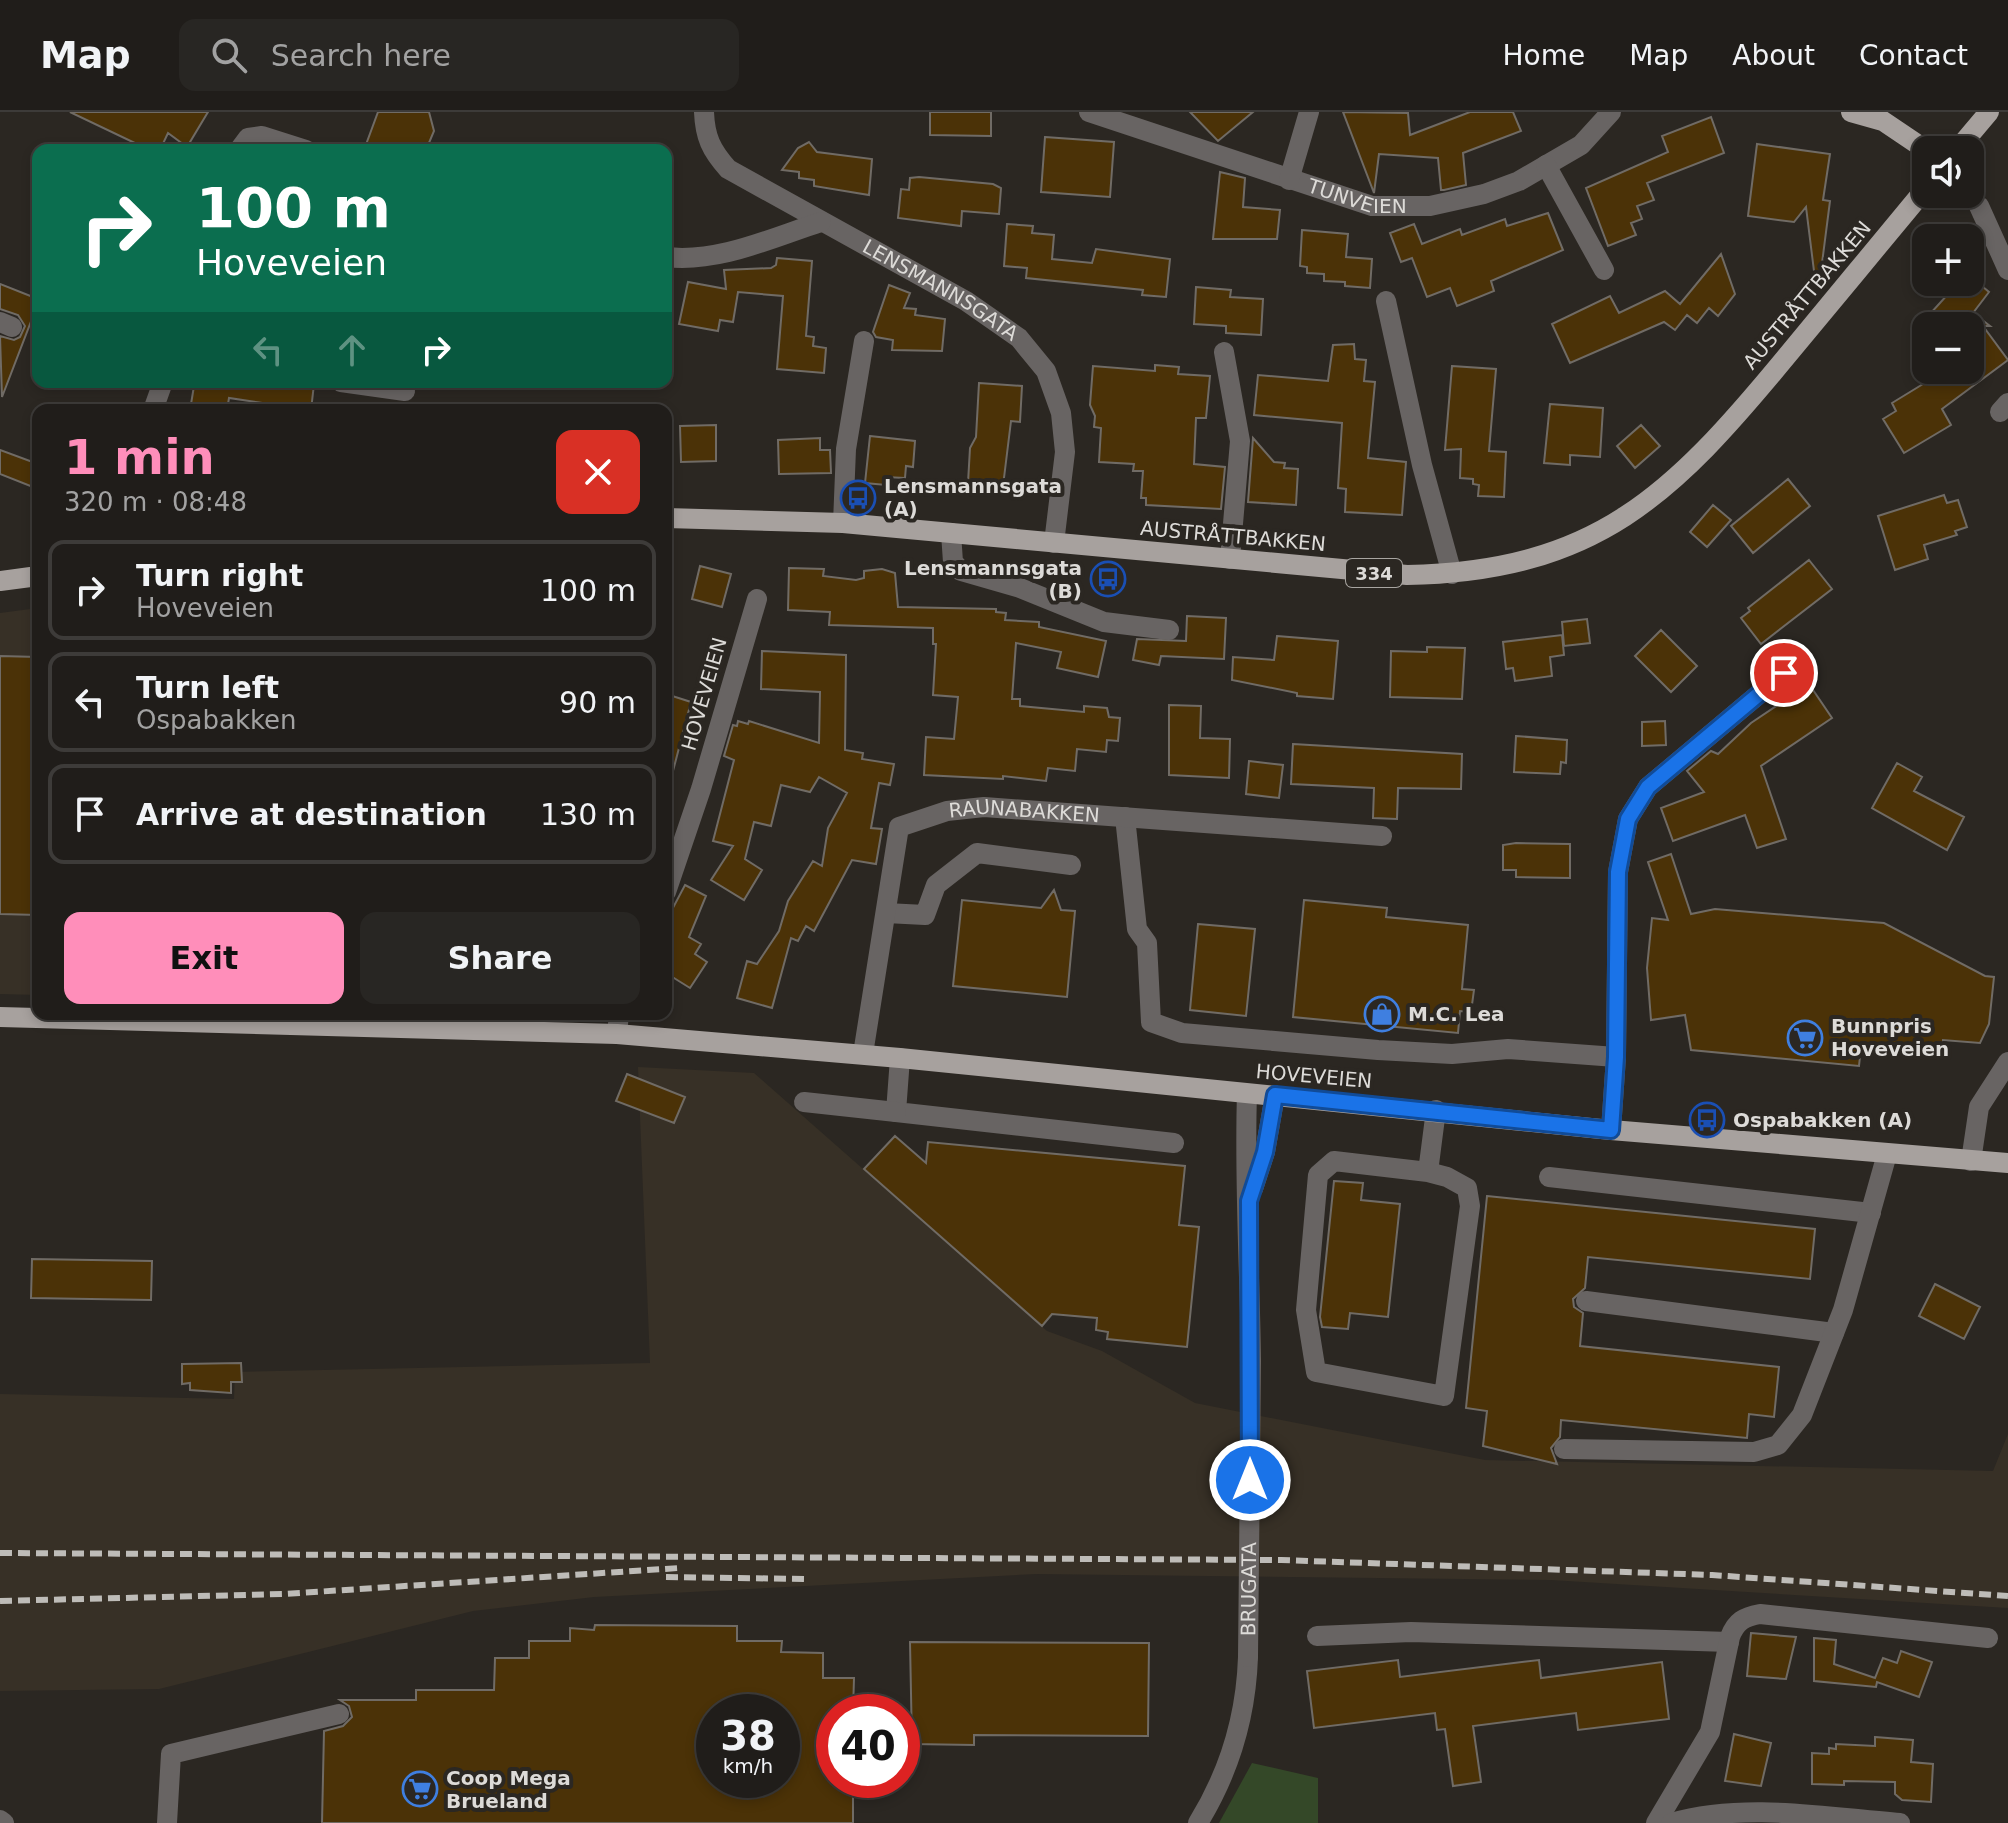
<!DOCTYPE html>
<meta charset="utf-8">
<style>
:root{--surface:#201d1a;--page:#282623;--text:#f1f3f6;--muted:#a2a2a2;--line:#3d3b39;--accent:#ff8eba}
body{margin:0;font-family:"DejaVu Sans",sans-serif;background:var(--page);color:var(--text);height:100vh;display:flex;flex-direction:column;font-size:30px;white-space:nowrap}
*{box-sizing:border-box;margin:0}
p{font-size:26px;color:var(--muted)}
.icon{flex:none;width:44px;height:44px;fill:none;stroke:currentColor;stroke-width:2;stroke-linecap:round;stroke-linejoin:round}
.map{position:relative;flex:1;overflow:hidden}
.sheet{position:absolute;left:32px;top:292px;width:640px;height:616px;display:flex;flex-direction:column;background:var(--surface);border-radius:16px;box-shadow:0 4px 12px #0003,0 0 0 2px var(--line)}
.sheet>*{flex:none}
.top-card{position:absolute;left:32px;top:32px;width:640px;height:244px;border-radius:16px;box-shadow:0 4px 12px #0003,0 0 0 2px var(--line);background:#0b6e4f;color:#fff;overflow:hidden}
.controls{position:absolute;left:1912px;top:24px;display:grid;gap:16px}
.controls a{display:grid;place-items:center;width:72px;height:72px;border-radius:16px;background:var(--surface);box-shadow:0 4px 12px #0003,0 0 0 2px var(--line);font-size:40px}
.speed{position:absolute;left:696px;top:1582px;display:flex;gap:16px;font-size:40px;font-weight:700;text-align:center}
.speed>*{display:grid;place-content:center;width:104px;height:104px;border-radius:50%;background:var(--surface);box-shadow:0 4px 12px #0003,0 0 0 2px var(--line);line-height:1}
.speed small{font-size:20px;font-weight:400}
.speed .limit{border:12px solid #d22;background:#fff;color:#111}
.pin{position:absolute;display:grid;place-items:center;width:68px;height:68px;color:#fff;margin:-34px;border:4px solid #fff;border-radius:50%;box-shadow:0 2px 8px #0007}
.me{position:absolute;width:88px;margin:-44px;rotate:0deg;stroke-linejoin:round;filter:drop-shadow(0 0 6px #0008)}
.turn{display:flex;align-items:center;gap:28px;height:168px;padding:0 32px;font-size:36px}
.turn .icon{width:104px;height:104px;stroke-width:2.5}
.turn b{display:block;font-size:56px;line-height:68px}
.lanes{display:flex;align-items:center;height:76px;padding:0 32px;background:#0003;justify-content:center;gap:40px;direction:ltr}
.lanes .off{opacity:.35}
.round{display:grid;place-items:center;flex:none;width:84px;height:84px;border-radius:16px;background:var(--page)}
.summary{display:flex;align-items:center;justify-content:space-between;height:136px;padding:0 32px}
h1{font-size:48px;font-weight:700;line-height:60px;color:var(--accent)}
.button{display:flex;gap:16px;margin-top:auto;padding:16px 32px}
.button a{flex:1;height:92px;border-radius:16px;background:var(--accent);color:#111;font-size:32px;font-weight:700;line-height:92px;text-align:center}
.button a+a{background:var(--page);color:var(--text)}
ul{padding:0;list-style:none}
li{display:flex;align-items:center;gap:24px;height:100px;margin:0 16px 12px;padding:0 16px;border:4px solid var(--line);border-radius:16px}
li div{flex:1}
li b{display:block;font-size:30px}
li em{font-style:normal}
header{display:flex;align-items:center;gap:48px;box-sizing:border-box;height:112px;padding:0 40px;background:var(--surface);border-bottom:2px solid var(--line)}
header strong{font-size:38px}
nav{display:flex;gap:44px;margin-inline-start:auto;font-size:28px}
.search{width:560px;height:72px;background:var(--page);display:flex;align-items:center;gap:20px;box-sizing:border-box;padding:0 28px;border-radius:16px;color:var(--muted);font-size:30px}
.map>svg:first-child{display:block}
</style>
<header>
<strong>Map</strong>
<div class="search"><svg class="icon" aria-label="search" viewBox="0 0 24 24"><circle cx="10" cy="10" r="6"/><path d="M15 15l6 6"/></svg>Search here</div>
<nav><a>Home</a><a>Map</a><a>About</a><a>Contact</a></nav>
</header>
<div class="map">
<svg width="2008" height="1711" viewBox="0 0 2008 1711">
<rect width="100%" height="100%" fill="#2b2722"/>
<!-- built -->
<path fill="#373026" d="M38 496V883L0 882V501Z
M638 955 754 961 1047 1219 1102 1239 1195 1291 1485 1348 1993 1359 2008 1322V1496L1551 1468 1036 1462 594 1485 473 1499 159 1577 0 1579V1282L234 1287 235 1260 650 1251Z"/>
<!-- green -->
<path fill="#344828" d="M1252 1651 1318 1666V1711H1219Z"/>
<!-- building -->
<path fill="#4b3207" stroke="#706b65" stroke-width="2" fill-rule="evenodd" d="M70 0H208L187 35 168 21 160 38H134L137 32Z
M378 0H429L434 19 426 38H364Z
M930 0H991V24L930 23Z
M1190 0H1253L1218 29Z
M1343 0 1408 1 1410 23 1470 0H1513L1521 19 1463 41 1466 73 1444 78H1441L1438 46 1379 42 1374 81Z
M1711 5 1724 41 1647 71 1654 88 1637 94 1642 107 1631 111 1636 123 1608 134 1586 76 1668 40 1662 24Z
M1045 25 1114 30 1110 85 1041 80Z
M809 30 817 40 872 47 869 83 814 74V68L799 66V60L782 58 798 36Z
M1757 32 1830 42 1823 88 1830 89 1821 159H1814L1806 95 1794 110 1748 104Z
M1220 60 1245 66 1243 95 1280 98 1277 127H1213Z
M919 65 993 72 1001 76 999 102 962 99 961 114 898 106 901 77 909 78 910 66Z
M1548 101 1563 138 1491 169 1494 179 1457 194 1450 176 1427 185 1412 146 1401 150 1390 121 1414 112 1422 132 1460 117 1462 123 1505 107 1507 114Z
M1007 112 1033 114 1032 121 1054 123 1052 147 1092 151 1096 137 1170 147 1166 185 1142 183 1143 178 1026 166 1027 156 1004 154Z
M1302 118 1348 122 1346 145 1372 147 1370 176 1345 174V170L1324 169V162L1307 161V155L1300 154Z
M1721 142 1735 182 1718 204 1709 196 1697 211 1687 203 1675 218 1664 210 1570 251 1552 212 1610 184 1619 201 1665 179 1680 192Z
M777 146 812 149 806 224 814 225 813 234 826 236 824 261 777 257 783 184 738 180 733 210 720 208 718 219 679 212 688 170 726 177 724 158 771 156 776 153Z
M1959 170H1977L1989 180 1973 201 1990 214H1983L2008 248 1942 297 1951 313 1904 341 1883 307 1896 299 1892 291 1946 258H1970V214H1919Z
M0 172 38 187V210L32 207 2 285 0 224 14 228 20 225 25 214 18 203 0 197Z
M889 173 910 181 904 196 916 197 915 203 945 207 942 239 892 238 893 228 876 225 873 220Z
M1196 175 1231 178 1230 185 1263 187 1261 223 1226 221V214L1194 212Z
M1354 232 1355 247 1366 248 1364 269 1375 270 1368 346 1406 350 1402 403 1345 400 1346 377 1338 376 1342 311 1254 303 1258 263 1328 269 1333 233Z
M1155 253 1179 255 1178 262 1210 264 1206 306H1196L1194 352 1225 355 1221 397 1146 393V386H1141L1143 359H1133L1134 352 1099 350 1101 316 1094 315 1095 304 1090 293 1093 254 1155 259Z
M1452 254 1496 257 1489 339 1506 340 1504 385 1478 384 1479 373 1473 372V367L1460 366 1461 337 1445 338Z
M203 270 314 272 311 298 229 286 227 298H190L194 274 202 276Z
M979 271 1022 274 1020 310 1011 309 1003 374 968 371 970 336 976 325Z
M1550 292 1603 296 1600 345 1570 343V353L1544 351Z
M716 313V349L681 350 680 314Z
M1641 313 1660 334 1635 356 1617 334Z
M870 324 915 329 913 355 906 354 905 366 886 365V373L865 371Z
M820 326V338H830L831 361 779 362 778 328Z
M1253 326 1274 350 1285 351 1284 356 1298 357 1296 393 1248 390Z
M0 338 38 352V377L0 362Z
M1788 367 1810 394 1753 441 1731 414Z
M1944 383 1947 391 1958 388 1967 415 1955 419 1957 423 1924 433 1928 447 1895 458 1878 404Z
M1713 393 1731 408 1707 435 1690 420Z
M1809 448 1832 477 1761 532 1741 506 1750 499 1748 496Z
M700 454 731 462 722 495 692 487Z
M789 456 824 457 823 464 856 468 864 466V459L882 457 895 461 898 495 996 497V500L1006 501 1005 508 1039 510V515L1106 529 1098 565 1057 556 1061 540 1016 531 1012 587H1020V594L1084 600V594L1107 596 1109 605 1120 606 1118 629 1107 628 1106 640 1077 637 1075 659 1048 656 1046 669 1003 664V667L924 663 926 625 954 627 958 585 933 583 936 532H933V516L829 513 830 500 788 498Z
M1187 504 1226 506 1224 547 1161 544 1159 553 1133 548 1137 527 1186 529Z
M1587 507 1590 531 1564 534 1562 510Z
M1661 518 1697 554 1671 580 1635 544Z
M1562 523 1564 543 1550 545 1552 564 1515 569 1513 556 1506 557 1503 530Z
M1277 524 1338 529 1333 587 1297 584V581L1232 568 1233 545 1274 548Z
M1427 535 1465 536 1462 587 1390 585 1391 539 1427 540Z
M762 539 846 543 845 638 863 641 862 647 894 652 890 673 879 671 871 716 882 717 876 752 852 748 814 819 806 814 798 829 791 826 772 896 737 886 747 849 757 852 779 819 788 789 813 749 822 754 828 716 847 681 819 665 810 680 781 673 771 714 754 710 745 747 762 758 744 788 711 768 733 734 713 729 734 648 724 644 733 613 737 614 738 609 748 612 749 609 819 631 820 580 761 577Z
M0 544 38 545V803L0 802Z
M1809 572 1832 606 1761 654 1786 727 1757 736 1745 703 1673 729 1661 696 1704 680 1687 659 1711 639 1718 642 1751 611Z
M666 582 691 590 673 659 666 658Z
M1169 593 1201 594 1200 626 1230 627 1229 666 1169 663Z
M1665 609 1666 633 1642 634V610Z
M1516 624 1567 628 1566 651 1561 650 1560 662 1514 660Z
M1293 632 1462 642 1461 677 1398 676 1397 707 1373 706 1374 676 1291 672Z
M1249 649 1283 653 1279 686 1246 682Z
M1897 651 1922 665 1914 679 1964 705 1947 738 1872 696Z
M1516 731 1570 732V766L1516 765V758H1503V733Z
M1671 742 1691 802 1715 797 1884 811 1985 864 1994 865 1989 912 1980 931 1943 928 1942 942 1861 935 1859 954 1691 938 1685 903 1651 908 1647 856 1652 806 1668 808 1648 750Z
M685 773 706 784 689 825 701 832 695 842 707 850 690 876 666 861V809Z
M1054 778 1061 798 1075 799 1067 885 953 874 962 788 1041 796Z
M1304 788 1387 796 1386 805 1468 813 1462 877 1474 878 1471 900 1460 899 1458 921 1293 905Z
M1198 812 1255 817 1246 904 1190 898Z
M627 962 685 985 674 1011 616 989Z
M895 1024 926 1051 928 1030 1185 1054 1179 1113 1199 1115 1187 1235 1107 1227 1108 1220 1096 1218 1097 1206 1052 1202 1042 1214 864 1057Z
M1334 1069 1363 1071 1361 1088 1400 1092 1388 1205 1350 1201 1348 1217 1322 1215 1320 1205Z
M1487 1084 1815 1117 1810 1167 1588 1145 1585 1176 1573 1187 1574 1195 1583 1201 1580 1234 1779 1255 1774 1305 1749 1302 1747 1326 1561 1308 1560 1325 1551 1336 1557 1352 1483 1334 1487 1299 1466 1296Z
M32 1147 152 1149 151 1188 31 1186Z
M1935 1172 1980 1195 1964 1227 1919 1204Z
M241 1251 242 1270H231V1281L190 1278V1271L182 1272V1252Z
M595 1513 737 1514V1529H782L781 1540 823 1541V1566H854L853 1600H834V1668H853V1711H322L324 1619 343 1614 352 1605 349 1594 340 1588H416V1578H494L495 1546H529V1529H570V1516L594 1518ZM714 1600H782V1668H714Z
M1751 1521 1796 1525 1786 1567 1747 1564Z
M1814 1526 1836 1528 1834 1552 1875 1566 1883 1546 1897 1551 1901 1539 1932 1550 1919 1585 1877 1570 1876 1575 1814 1569Z
M910 1530 1149 1531 1148 1624 974 1623V1633L912 1632Z
M1398 1548 1400 1565 1539 1548 1541 1566 1662 1550 1669 1607 1578 1618 1576 1601 1473 1614 1481 1670 1453 1674 1445 1617 1437 1618 1435 1601 1314 1616 1307 1559Z
M1734 1622 1771 1631 1761 1674 1725 1669Z
M1875 1625 1913 1628 1911 1650 1933 1652 1931 1690 1902 1688 1895 1682V1670L1844 1669V1673L1812 1672V1641L1829 1642V1636L1836 1637V1632L1875 1634Z"/>
<g fill="none" stroke-linecap="round" stroke-linejoin="round">
<!-- minor -->
<g stroke="#686463" stroke-width="20">
<path id="s1" d="M704 0C705 25 711 38 728 57L966 189 1019 226 1046 259 1061 301 1065 340 1054 431"/>
<path id="s2" d="M1089 0 1372 94H1430L1484 82 1519 69 1581 33 1611 0"/>
<path d="M239 38 248 26 262 24 306 38"/>
<path d="M1546 53 1604 158"/>
<path d="M1289 68 1309 0"/>
<path d="M1979 94 2008 158"/>
<path d="M666 145C719 151 771 126 821 110"/>
<path d="M1386 189 1422 353 1452 462"/>
<path d="M0 210 12 215"/>
<path d="M1224 240 1240 329 1230 447"/>
<path d="M341 270 405 279"/>
<path d="M153 298 163 270"/>
<path d="M2000 300 2008 291"/>
<path d="M843 411 846 337 864 229"/>
<path d="M951 421 953 450 961 459 1020 476 1104 510 1169 518"/>
<path d="M1125 705 1137 817 1147 831 1151 910 1182 921 1378 938 1452 942 1508 937 1616 945"/>
<path d="M666 780 701 677 757 487"/>
<path d="M886 801 925 803 936 773 977 741 1071 753"/>
<path d="M617 922 619 902"/>
<path id="s3" d="M863 942 899 715 947 699 984 695 1382 724"/>
<path d="M900 946 896 1000 1174 1031"/>
<path d="M1247 982C1244 1071 1250 1161 1251 1249"/>
<path d="M804 990 896 1000"/>
<path d="M1611 1018 1616 945 1618 760 1628 707 1648 675 1784 561"/>
<path d="M1971 1049 1979 995 2008 950"/>
<path d="M1428 1060 1447 1065 1467 1076 1470 1094 1444 1284 1316 1260 1306 1198 1318 1063 1334 1049 1428 1060 1436 998"/>
<path d="M1549 1065 1871 1101"/>
<path d="M1253 1077 1265 1040 1275 983"/>
<path d="M1586 1189 1834 1221"/>
<path d="M1564 1337 1754 1340 1778 1333 1802 1303 1843 1198 1887 1042"/>
<path d="M1317 1524 1411 1520 1729 1530"/>
<path d="M0 1708 4 1711"/>
<path d="M167 1711 171 1642 339 1602"/>
<path d="M1198 1711C1230 1659 1246 1605 1248 1545"/>
<path d="M1656 1711 1710 1620 1730 1525C1736 1509 1744 1505 1760 1502L1988 1526"/>
<path d="M1671 1711C1745 1690 1824 1705 1900 1711"/>
</g>
<!-- major -->
<path stroke="#a7a19e" stroke-width="20" d="M1851 0 1883 9 1926 38
M1957 38 1989 0
M666 406 843 411 1407 463C1597 459 1672 383 1786 245 1833 189 1879 132 1926 76
M0 469 38 464
M0 905 617 922 900 946 1611 1018 2008 1051"/>
<!-- rail -->
<path stroke="#bebcb8" stroke-width="6" stroke-dasharray="12 6" stroke-linecap="butt" d="M0 1441 1281 1448 1712 1463 2008 1484
M666 1465 806 1467
M0 1489 284 1482 679 1456"/>
<!-- minor-bridge -->
<path stroke="#686463" stroke-width="20" id="s4" d="M1248 1545 1251 1249"/>
</g>
<g fill="none" stroke-linecap="round" stroke-linejoin="round">
<!-- route casing -->
<g stroke="#114b97" stroke-width="20">
<path id="route" d="M1250 1368 1249 1089 1265 1040 1275 983 1611 1018 1616 945 1618 760 1628 707 1648 675 1784 561"/>
</g>
<!-- route -->
<use href="#route" stroke="#1a73e8" stroke-width="14"/>
</g>
<!-- icons -->
<defs>
<g id="bus-ring" transform="scale(1.8)"><circle r="9.5" fill="#2b2722" stroke="#1a4fb4" stroke-width="1.5"/><path d="M-5-6H5V4H4V6H2V4H-2V6H-4V4H-5ZM-3.5-4V0h7V-4ZM-3.5 1.2v1.5H-2V1.2ZM2 1.2v1.5H3.5V1.2Z" fill="#1a4fb4"/></g>
<g id="shop-ring" transform="scale(1.8)"><circle r="9.5" fill="#2b2722" stroke="#3f7fe0" stroke-width="1.5"/><path d="M-5-2.5h2.3a2.7 3.5 0 0 1 5.4 0H5L5.5 6h-11ZM-1.5-2.5h3a1.5 2.3 0 0 0-3 0Z" fill="#3f7fe0"/></g>
<g id="supermarket-ring" transform="scale(1.8)"><circle r="9.5" fill="#2b2722" stroke="#3f7fe0" stroke-width="1.5"/><path d="M-6-5.5h2.5l.6 2H6L4.5 2H-2.5L-4.4-4H-6ZM-1.5 3.2a1.3 1.3 0 1 0 .1 0ZM3 3.2a1.3 1.3 0 1 0 .1 0Z" fill="#3f7fe0"/></g>
</defs>
<g fill-rule="evenodd">
<use href="#bus-ring" x="858" y="386"/>
<use href="#bus-ring" x="1108" y="467"/>
<use href="#shop-ring" x="1382" y="902"/>
<use href="#supermarket-ring" x="1805" y="926"/>
<use href="#bus-ring" x="1707" y="1008"/>
<use href="#supermarket-ring" x="420" y="1677"/>
</g>
<g text-anchor="middle" dominant-baseline="central" stroke-width="8" stroke-linejoin="round" paint-order="stroke">
<!-- shield labels -->
<rect fill="#2b2722" stroke="#a8a5a1" stroke-width="2" x="1346" y="447" width="56" height="28" rx="6"/>
<g font-size="18" font-weight="bold" fill="#dddbd8">
<text x="1374" y="461">334</text>
</g>
<!-- street labels -->
<g font-size="20" fill="#dddbd8" stroke="#2b2722">
<text stroke="none"><textPath href="#s2" startOffset="282">TUNVEIEN</textPath></text>
<text stroke="none"><textPath href="#s1" startOffset="308">LENSMANNSGATA</textPath></text>
<text transform="translate(1807 183) rotate(-50)">AUSTRÅTTBAKKEN</text>
<text transform="translate(1233 424) rotate(5)">AUSTRÅTTBAKKEN</text>
<text transform="translate(704 582) rotate(-74)">HOVEVEIEN</text>
<text stroke="none"><textPath href="#s3" startOffset="358">RAUNABAKKEN</textPath></text>
<text transform="translate(1314 964) rotate(5)">HOVEVEIEN</text>
<text stroke="none"><textPath href="#s4" startOffset="68">BRUGATA</textPath></text>
</g>
<!-- poi labels -->
<g font-size="20" font-weight="bold" fill="#dddbd8" stroke="#2b2722" text-anchor="start">
<text x="884" y="374">Lensmannsgata<tspan x="884" dy="23">(A)</tspan></text>
<text x="1082" y="456" text-anchor="end">Lensmannsgata<tspan x="1082" dy="23">(B)</tspan></text>
<text x="1408" y="902">M.C. Lea</text>
<text x="1831" y="914">Bunnpris<tspan x="1831" dy="23">Hoveveien</tspan></text>
<text x="1733" y="1008">Ospabakken (A)</text>
<text x="446" y="1666">Coop Mega<tspan x="446" dy="23">Brueland</tspan></text>
</g>
</g>
</svg>
<div class="controls">
<a><svg class="icon" aria-label="sound" viewBox="0 0 24 24"><path d="M4 9h4l5-4v14l-5-4H4zM17 9q2 3 0 6"/></svg></a>
<a>+</a>
<a>−</a>
</div>
<div class="speed"><div>38<small>km/h</small></div><div class="limit">40</div></div>
<div class="pin" style="left:1784px;top:561px;background:#d93025"><svg class="icon" aria-label="arrive" viewBox="0 0 24 24"><path d="M6 21V4h12l-3 4 3 4H6"/></svg></div>
<svg class="me" style="left:1250px;top:1368px" viewBox="-20 -20 40 40"><circle r="17" fill="#1a73e8" stroke="#fff" stroke-width="3"/><path d="M0-11L8 9 0 5-8 9z" fill="#fff"/></svg>
<div class="top-card">
<div class="turn"><svg class="icon" aria-label="right" viewBox="0 0 24 24"><path d="M7 20v-9h11M14 6l5 5-5 5"/></svg><div><b>100 m</b>Hoveveien</div></div>
<div class="lanes"><svg class="icon off" aria-label="left" viewBox="0 0 24 24"><path d="M17 20v-9H6M10 6l-5 5 5 5"/></svg><svg class="icon off" aria-label="ahead" viewBox="0 0 24 24"><path d="M12 20V5M6 11l6-6 6 6"/></svg><svg class="icon" aria-label="right" viewBox="0 0 24 24"><path d="M7 20v-9h11M14 6l5 5-5 5"/></svg></div>
</div>
<section class="sheet">
<div class="summary"><div><h1>1 min</h1><p>320 m · 08:48</p></div><a class="round" style="background:#d93025;color:#fff"><svg class="icon" aria-label="close" viewBox="0 0 24 24"><path d="M6 6l12 12M18 6L6 18"/></svg></a></div>
<ul>
<li><svg class="icon" aria-label="right" viewBox="0 0 24 24"><path d="M7 20v-9h11M14 6l5 5-5 5"/></svg><div><b>Turn right</b><p>Hoveveien</p></div><em>100 m</em></li>
<li><svg class="icon" aria-label="left" viewBox="0 0 24 24"><path d="M17 20v-9H6M10 6l-5 5 5 5"/></svg><div><b>Turn left</b><p>Ospabakken</p></div><em>90 m</em></li>
<li><svg class="icon" aria-label="arrive" viewBox="0 0 24 24"><path d="M6 21V4h12l-3 4 3 4H6"/></svg><div><b>Arrive at destination</b></div><em>130 m</em></li>
</ul>
<div class="button"><a>Exit</a><a>Share</a></div>
</section>
</div>
